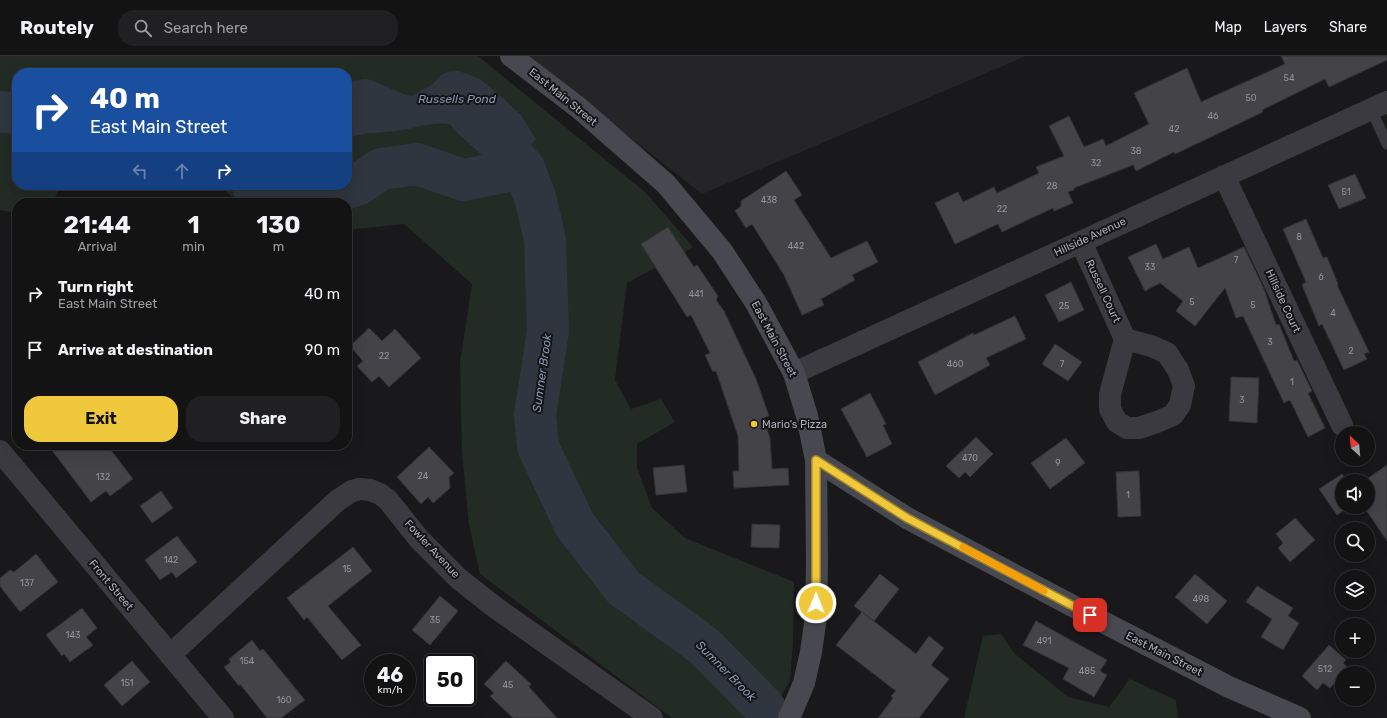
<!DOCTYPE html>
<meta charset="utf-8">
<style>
:root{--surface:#131314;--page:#202022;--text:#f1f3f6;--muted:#9d9ea0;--line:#323234;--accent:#f0c83c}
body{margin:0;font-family:Rubik,sans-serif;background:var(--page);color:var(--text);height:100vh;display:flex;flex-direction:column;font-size:15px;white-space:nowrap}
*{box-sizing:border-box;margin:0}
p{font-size:13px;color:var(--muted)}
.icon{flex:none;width:22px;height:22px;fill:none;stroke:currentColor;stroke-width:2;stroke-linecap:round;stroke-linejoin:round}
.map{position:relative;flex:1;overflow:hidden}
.side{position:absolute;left:12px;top:142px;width:340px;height:252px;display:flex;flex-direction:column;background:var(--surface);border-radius:16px;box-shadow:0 4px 16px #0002,0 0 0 1px var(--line)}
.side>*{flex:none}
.banner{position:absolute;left:12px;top:12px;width:340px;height:122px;border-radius:16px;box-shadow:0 4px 16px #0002,0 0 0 1px var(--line);background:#1a4fa0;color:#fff;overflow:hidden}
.needle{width:26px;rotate:334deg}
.controls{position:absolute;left:1335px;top:370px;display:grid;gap:8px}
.controls a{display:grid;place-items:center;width:40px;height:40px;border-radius:50%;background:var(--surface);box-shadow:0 4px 16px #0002,0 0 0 1px var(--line);font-size:20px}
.speed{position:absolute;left:364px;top:598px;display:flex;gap:8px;font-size:20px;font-weight:700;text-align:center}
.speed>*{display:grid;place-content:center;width:52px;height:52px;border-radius:50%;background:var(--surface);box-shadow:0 4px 16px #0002,0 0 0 1px var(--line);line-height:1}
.speed small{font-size:10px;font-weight:400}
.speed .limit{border:2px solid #111;border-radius:6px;background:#fff;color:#111}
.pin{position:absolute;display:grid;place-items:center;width:34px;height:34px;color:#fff;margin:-17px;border-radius:8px;box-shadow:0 2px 6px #0006}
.me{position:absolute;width:44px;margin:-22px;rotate:1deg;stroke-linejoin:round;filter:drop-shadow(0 0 3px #0008)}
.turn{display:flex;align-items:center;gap:14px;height:84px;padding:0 12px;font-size:18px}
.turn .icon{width:52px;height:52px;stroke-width:2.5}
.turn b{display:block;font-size:28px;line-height:34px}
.lanes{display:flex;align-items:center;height:38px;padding:0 12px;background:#0003;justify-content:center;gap:20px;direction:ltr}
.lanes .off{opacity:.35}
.eta{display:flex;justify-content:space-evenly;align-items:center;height:68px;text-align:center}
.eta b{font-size:24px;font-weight:700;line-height:28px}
.button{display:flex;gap:8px;margin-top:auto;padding:8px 12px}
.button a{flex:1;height:46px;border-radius:16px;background:var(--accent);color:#111;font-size:16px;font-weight:700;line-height:46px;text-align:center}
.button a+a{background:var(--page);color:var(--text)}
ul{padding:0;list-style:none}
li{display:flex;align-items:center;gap:12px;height:56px;padding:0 12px}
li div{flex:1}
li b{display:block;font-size:15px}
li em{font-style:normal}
header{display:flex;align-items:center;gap:24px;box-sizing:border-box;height:56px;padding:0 20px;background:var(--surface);border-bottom:1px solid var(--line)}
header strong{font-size:19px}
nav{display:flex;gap:22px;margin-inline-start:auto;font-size:14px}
.search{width:280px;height:36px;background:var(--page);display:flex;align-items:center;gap:10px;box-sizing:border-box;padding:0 14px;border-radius:16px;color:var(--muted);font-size:15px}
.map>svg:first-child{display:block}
</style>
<header>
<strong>Routely</strong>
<div class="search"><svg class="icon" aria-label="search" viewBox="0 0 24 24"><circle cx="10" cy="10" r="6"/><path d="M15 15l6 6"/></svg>Search here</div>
<nav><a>Map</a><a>Layers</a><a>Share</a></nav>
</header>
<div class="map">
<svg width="1387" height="662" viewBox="0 0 1387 662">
<rect width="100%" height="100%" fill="#19191b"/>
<!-- built -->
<path fill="#252528" d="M527 0H1026L702 138Z"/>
<!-- green -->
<path fill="#232b25" d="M0 0H478L645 136 693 191 627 227 615 324 631 353 661 343 675 366 637 388V412L652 452 685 482 794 526 793 585 790 625 768 662H672L480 518 469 469 462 396 460 307 472 228 404 168 347 174V147H238L220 129H347V17H17V129H61L52 147H17V157L0 154Z
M1001 578 1015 598 1068 641 1109 651 1130 623 1176 644 1178 662H964L983 580Z"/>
<!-- water -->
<path fill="#2f363f" d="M459 15 480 23 504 43 521 59 536 83C525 97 522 100 503 100 499 100 495 101 491 99 487 97 486 92 483 90 474 80 461 70 447 68 431 66 417 72 402 74 384 77 365 76 347 82V26L365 23 371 24 406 39 412 40 433 28 441 19 447 16Z
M408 101 425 103 452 114 455 119 451 129 446 131H424L402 128 378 130 363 134 335 147H276V129H347V113L378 102 395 103Z"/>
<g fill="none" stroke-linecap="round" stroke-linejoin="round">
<!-- river -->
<path stroke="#2f363f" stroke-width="42" d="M0 56 17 57
M470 60 504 91 524 112 536 144 545 184 548 275 535 359 538 391 575 469 624 532 704 590 763 650 772 662
M253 129 255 136 267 147
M309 147 320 141 359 128 381 113 417 108 463 124 524 112"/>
</g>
<!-- building -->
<path fill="#434348" stroke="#343337" d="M1281 0H1387V4L1329 31 1325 23 1262 54 1263 56 1213 80 1175 98 1174 96 1136 115 1133 109 1074 132V134L1068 136 1073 147 1054 155 1053 152 1002 176 998 168 955 188 935 147 958 136 963 146 994 131 997 137 1039 117 1036 111 1064 100 1049 70 1069 60 1084 91 1103 83 1106 90 1149 68 1134 37 1187 12 1201 46 1285 8Z
M786 115 802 139 794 144 831 202 867 185 878 206 852 219 855 224 821 243 824 249 802 259 784 219 752 168 746 172 735 155 741 150V145Z
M1355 118 1366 142 1339 153 1328 129Z
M1306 163 1323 202 1327 201 1338 228 1337 229 1369 296 1364 298 1367 303 1344 314 1322 268 1319 270 1302 229 1306 226 1283 173Z
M668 171 694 211 697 209 718 240 716 244 724 255 756 323 769 360 763 362 770 382 772 413 788 412 789 429 734 432 733 415H739L738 380 716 315 713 316 705 299 710 297 691 259 687 261 641 188Z
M1156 188 1163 203 1189 191 1198 212 1244 191 1264 233 1276 269 1279 268 1294 305 1297 304 1312 335 1308 337 1325 372 1308 381 1291 346 1289 344 1284 347 1243 260 1236 262 1225 232 1195 270 1176 255 1183 245 1160 227 1145 235 1128 201Z
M1071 226 1084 254 1059 266 1045 239Z
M1015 260 1026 283 986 302 990 309 935 339 918 306 973 277 974 279Z
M369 272 382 285 395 273 421 302 389 331 379 320 372 326 357 310 363 305 350 290Z
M1055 288 1082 306 1068 325 1042 308Z
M1231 321 1259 322 1257 367 1229 365Z
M870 337 886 368 883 369 892 388 867 401 841 353Z
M976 381 993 398 970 421 965 416 959 422 946 410Z
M1066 382 1085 407 1050 433 1031 407Z
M48 389H107L133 423 110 440 106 435 91 446Z
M429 391 454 417 449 421 450 432 433 447 428 441 421 448 397 421Z
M684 409 687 436 656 439 653 412Z
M1387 409V485L1364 451H1368V425H1364Z
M1139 415 1141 460 1118 461 1116 416Z
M1342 418 1347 425H1342V451H1349L1337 459 1319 433Z
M161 435 173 452 152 467 140 450Z
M1295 462 1315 484 1290 506 1278 492 1283 487 1276 478Z
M752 468 780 469 779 492 751 491Z
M177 480 197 506 176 522 172 516 160 524 145 504Z
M353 491 372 515 328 550 361 589 342 604 307 561 304 564 287 542Z
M36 498 58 526 20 556 0 530V522L10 514 14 516Z
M880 518 899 533 874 565 854 550Z
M1195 518 1227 545 1207 568 1175 541Z
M1257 530 1293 552 1288 560 1299 567 1283 594 1261 581 1272 563 1246 546Z
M440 540 458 555 430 589 412 574Z
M82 552 97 572 86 581 93 589 70 606 64 598 62 600 46 579Z
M862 556 916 598 929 580 944 592 931 609 949 623 919 662H878L893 642 891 640 896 635 836 589Z
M1036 565 1107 604 1100 615 1107 619 1094 641 1063 623 1069 612 1023 589Z
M252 584 260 595 263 593 305 644 281 662H267L240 628 239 630 224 611 231 606 229 603Z
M1329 589 1346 604 1343 607 1348 612 1330 632 1323 627 1317 634 1302 620Z
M132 605 150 626 122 650 104 629Z
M506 605 531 628 529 631 557 662H513L490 640 494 637 484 628Z"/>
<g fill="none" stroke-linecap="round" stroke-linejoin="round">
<!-- lane -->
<path stroke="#3a3a40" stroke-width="11" d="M1371 53 1387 88"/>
<!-- street -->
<path stroke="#3a3a40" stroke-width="22" d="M1224 120 1342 369
M1081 186 1125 283 1110 338V353L1117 366 1127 372H1139L1157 366 1173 359 1180 349 1184 330 1178 314 1167 297 1151 290 1125 283
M794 317 1387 46
M0 395 223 662
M170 599 338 444 352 435 360 433 370 434 380 438 388 444 419 483 459 523 496 552 652 662"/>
<!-- secondary -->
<path stroke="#484950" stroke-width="22" d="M511 0 579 52 666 128 722 195 756 247 794 317 807 360 816 404 817 507 816 560 811 596 804 627 789 662
M816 404 907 462 1101 565 1229 631 1300 662"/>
</g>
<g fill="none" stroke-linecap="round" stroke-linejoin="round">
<!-- route casing -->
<g stroke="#9c8227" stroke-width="10">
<path id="route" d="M816 547V404L907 462 1090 559"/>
</g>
<!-- route -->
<use href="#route" stroke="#f0c83c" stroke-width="7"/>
<!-- slow -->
<path stroke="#f59e0b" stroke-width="7" d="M963 491 1044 535"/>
</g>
<!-- markers -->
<circle fill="#f0c83c" stroke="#141416" stroke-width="1.5" cx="754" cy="368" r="4"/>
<g text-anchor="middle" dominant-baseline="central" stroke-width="4" stroke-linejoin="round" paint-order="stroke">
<!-- number labels -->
<g font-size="9" fill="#92939e">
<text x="1289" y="22">54</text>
<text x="1251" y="42">50</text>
<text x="1213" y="60">46</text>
<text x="1174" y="73">42</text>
<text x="1136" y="95">38</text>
<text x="1096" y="107">32</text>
<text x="1052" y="130">28</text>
<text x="1346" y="136">51</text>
<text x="769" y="144">438</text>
<text x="1002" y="153">22</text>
<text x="1299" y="181">8</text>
<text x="796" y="190">442</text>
<text x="1236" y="204">7</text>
<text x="1150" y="211">33</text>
<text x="1321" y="221">6</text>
<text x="696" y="238">441</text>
<text x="1192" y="246">5</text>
<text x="1253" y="249">5</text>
<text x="1064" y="250">25</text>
<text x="1333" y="257">4</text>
<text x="1270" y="286">3</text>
<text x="1351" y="295">2</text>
<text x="384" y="300">22</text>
<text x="955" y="308">460</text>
<text x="1062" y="308">7</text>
<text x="1292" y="326">1</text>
<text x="1242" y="344">3</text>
<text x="970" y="402">470</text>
<text x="1058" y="407">9</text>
<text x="423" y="420">24</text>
<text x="103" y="421">132</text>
<text x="1128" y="439">1</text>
<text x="171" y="504">142</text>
<text x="347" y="513">15</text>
<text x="27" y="527">137</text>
<text x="1201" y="543">498</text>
<text x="435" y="564">35</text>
<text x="73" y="579">143</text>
<text x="1044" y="585">491</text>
<text x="247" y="605">154</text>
<text x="1325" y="613">512</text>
<text x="1087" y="615">485</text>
<text x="127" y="627">151</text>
<text x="508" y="629">45</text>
<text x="284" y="644">160</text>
</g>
<!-- street labels -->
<g font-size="11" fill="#acaebb" stroke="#141416">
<text transform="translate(563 41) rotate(39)">East Main Street</text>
<text transform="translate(1090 181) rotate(-25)">Hillside Avenue</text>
<text transform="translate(1103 235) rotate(65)">Russell Court</text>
<text transform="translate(1283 245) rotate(65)">Hillside Court</text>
<text transform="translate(774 283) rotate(62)">East Main Street</text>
<text transform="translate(432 493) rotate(47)">Fowler Avenue</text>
<text transform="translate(111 529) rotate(50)">Front Street</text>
<text transform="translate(1164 598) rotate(27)">East Main Street</text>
</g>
<!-- poi labels -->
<g font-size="11" fill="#acaebb" stroke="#141416" text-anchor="start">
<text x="762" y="368">Mario's Pizza</text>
</g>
<!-- water labels -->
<g font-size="12" font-style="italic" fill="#8398b5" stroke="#141416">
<text x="457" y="43">Russells Pond</text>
<text transform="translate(542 317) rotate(-82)">Sumner Brook</text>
<text transform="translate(726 615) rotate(45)">Sumner Brook</text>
</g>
</g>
</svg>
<div class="controls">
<a><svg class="needle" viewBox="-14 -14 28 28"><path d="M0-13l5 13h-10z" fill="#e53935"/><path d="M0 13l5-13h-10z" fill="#9d9ea0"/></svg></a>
<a><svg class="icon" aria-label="sound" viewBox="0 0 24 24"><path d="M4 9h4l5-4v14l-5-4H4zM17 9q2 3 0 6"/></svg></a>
<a><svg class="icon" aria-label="search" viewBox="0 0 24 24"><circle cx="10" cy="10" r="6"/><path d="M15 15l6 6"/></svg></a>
<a><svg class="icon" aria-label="layers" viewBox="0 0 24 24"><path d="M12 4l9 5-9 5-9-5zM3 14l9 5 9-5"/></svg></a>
<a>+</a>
<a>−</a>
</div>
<div class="speed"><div>46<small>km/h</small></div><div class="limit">50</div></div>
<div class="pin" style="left:1090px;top:559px;background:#d93025"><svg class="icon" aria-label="arrive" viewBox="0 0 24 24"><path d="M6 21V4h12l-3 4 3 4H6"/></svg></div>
<svg class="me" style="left:816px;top:547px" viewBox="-20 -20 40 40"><circle r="17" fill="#f0c83c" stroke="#fff" stroke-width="3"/><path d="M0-11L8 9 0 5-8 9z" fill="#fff"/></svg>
<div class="banner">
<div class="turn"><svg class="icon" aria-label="right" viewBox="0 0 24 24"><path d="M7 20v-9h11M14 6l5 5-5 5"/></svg><div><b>40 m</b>East Main Street</div></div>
<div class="lanes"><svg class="icon off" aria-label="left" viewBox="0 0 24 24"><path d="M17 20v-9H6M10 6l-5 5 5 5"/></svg><svg class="icon off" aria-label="ahead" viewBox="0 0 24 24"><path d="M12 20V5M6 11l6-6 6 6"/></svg><svg class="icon" aria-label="right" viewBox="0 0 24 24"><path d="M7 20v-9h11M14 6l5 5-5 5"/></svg></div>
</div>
<section class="side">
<div class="eta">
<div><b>21:44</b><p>Arrival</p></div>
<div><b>1</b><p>min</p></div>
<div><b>130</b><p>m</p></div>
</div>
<ul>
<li><svg class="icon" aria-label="right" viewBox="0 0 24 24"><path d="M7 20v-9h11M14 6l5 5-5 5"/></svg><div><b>Turn right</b><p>East Main Street</p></div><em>40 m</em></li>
<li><svg class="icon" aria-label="arrive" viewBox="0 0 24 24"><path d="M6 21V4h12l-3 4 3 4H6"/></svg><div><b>Arrive at destination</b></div><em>90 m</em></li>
</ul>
<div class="button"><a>Exit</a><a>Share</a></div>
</section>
</div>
